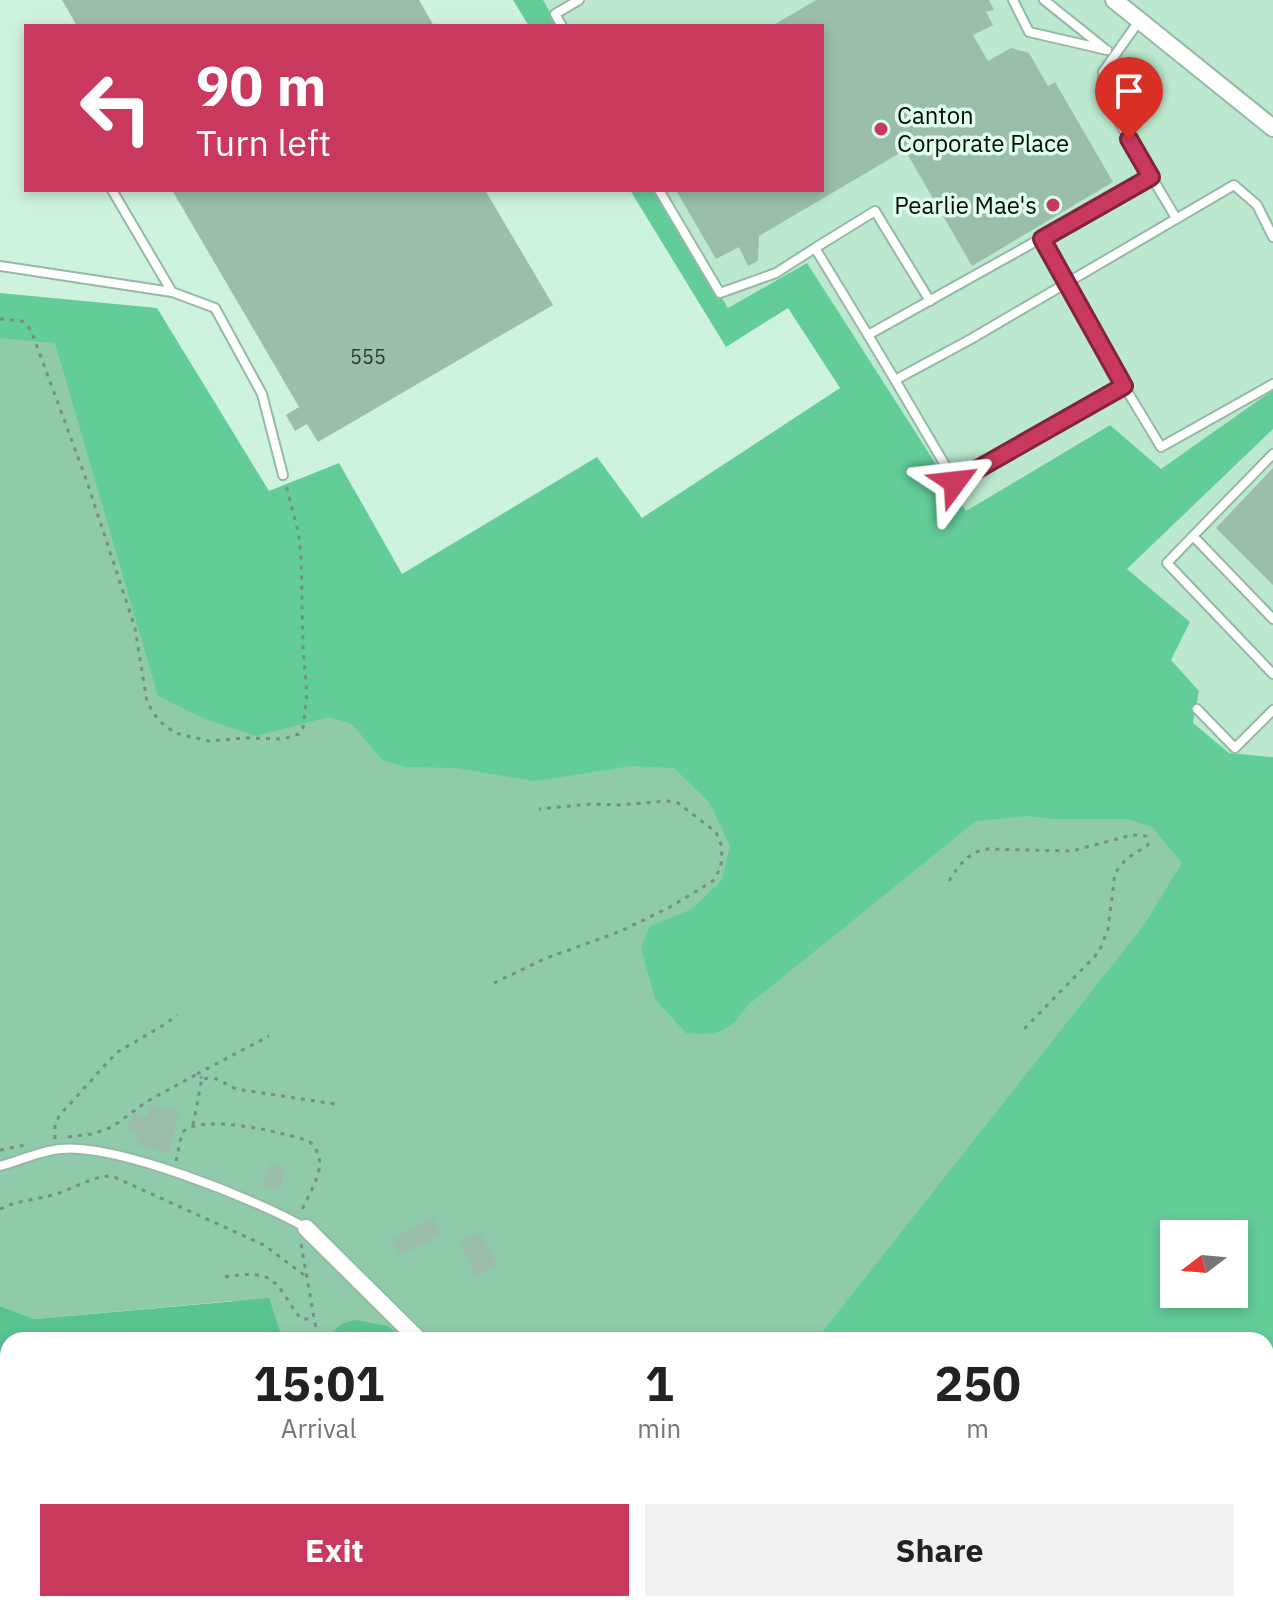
<!DOCTYPE html>
<style>
:root{--surface:#fff;--page:#f2f2f2;--text:#222;--muted:#767676;--accent:#c8395d}
body{margin:0;font-family:"IBM Plex Sans",sans-serif;background:var(--page);color:var(--text);height:100vh;display:flex;flex-direction:column;font-size:30px;white-space:nowrap}
*{box-sizing:border-box;margin:0}
p{font-size:26px;color:var(--muted)}
.icon{flex:none;width:44px;height:44px;fill:none;stroke:currentColor;stroke-width:2;stroke-linecap:round;stroke-linejoin:round}
.map{position:relative;flex:1;overflow:hidden}
.sheet{position:absolute;left:0px;top:1332px;width:1274px;height:280px;display:flex;flex-direction:column;background:var(--surface);border-radius:24px 24px 0 0;box-shadow:0 4px 12px #0003}
.sheet>*{flex:none}
.hud{position:absolute;left:24px;top:24px;width:800px;height:168px;border-radius:0px;box-shadow:0 4px 12px #0003;background:#c8395d;color:#fff;overflow:hidden}
.needle{width:52px;rotate:254deg}
.tools{position:absolute;left:1160px;top:1220px;display:grid;gap:16px}
.tools a{display:grid;place-items:center;width:88px;height:88px;border-radius:0px;background:var(--surface);box-shadow:0 4px 12px #0003;font-size:40px}
.pin{position:absolute;display:grid;place-items:center;width:68px;height:68px;color:#fff;margin:-82px -34px;border-radius:50% 50% 50% 0;rotate:-45deg;box-shadow:0 0 8px #0007}
.pin .icon{rotate:45deg}
.me{position:absolute;width:88px;margin:-44px;rotate:60deg;stroke-linejoin:round;filter:drop-shadow(0 0 6px #0008)}
.turn{display:flex;align-items:center;gap:28px;height:168px;padding:0 40px;font-size:36px}
.turn .icon{width:104px;height:104px;stroke-width:2.5}
.turn b{display:block;font-size:56px;line-height:68px}
.eta{display:flex;justify-content:space-evenly;align-items:center;height:136px;text-align:center}
.eta b{font-size:48px;font-weight:700;line-height:56px}
.action{display:flex;gap:16px;margin-top:auto;padding:16px 40px}
.action a{flex:1;height:92px;border-radius:0px;background:var(--accent);color:#fff;font-size:32px;font-weight:700;line-height:92px;text-align:center}
.action a+a{background:var(--page);color:var(--text)}
.map>svg:first-child{display:block}
</style>
<div class="map">
<svg width="1273" height="1612" viewBox="0 0 1273 1612">
<rect width="100%" height="100%" fill="#cdf2dd"/>
<!-- built -->
<path fill="#bbe8ce" d="M543 0H1273V390L1161 469 1109 425 966 511 807 264 728 308 657 190H822V26H558Z
M1273 429V757L1229 753 1193 723 1199 691 1171 660 1127 569Z"/>
<!-- green -->
<path fill="#8fcaaa" fill-rule="evenodd" d="M0 314 63 318 152 478 620 751 1273 807V1612H813L1266 1604V1340H278L280 1331 232 1301 35 1319 0 1306ZM1174 1234H1234V1294H1174Z
M329 1604H724L719 1612H335Z"/>
<!-- forest -->
<path fill="#63cd9a" fill-rule="evenodd" d="M513 0H543L558 26H529Z
M630 190H657L728 308 807 263 966 511 1110 425 1161 469 1273 390V429L1127 569 1190 622 1171 660 1199 691 1193 723 1229 753 1273 757V1612H696L699 1604H1266V1340H816L1144 925 1182 863 1152 827 1127 819H1051L1027 816 976 821 748 1005C729 1032 719 1036 686 1033L655 999 641 948 650 926 692 909 722 880 730 846 709 802 674 768 631 766 535 781 456 768 405 767 382 760 352 724 329 717 256 736 205 719 158 696 55 343 0 338V293L157 308 269 491 339 463 402 574 597 457 642 518 840 388 788 308 726 347ZM1174 1234H1234V1294H1174Z"/>
<!-- water -->
<path fill="#5ac491" d="M269 1298 280 1331 278 1340H8V1604H329L335 1612H0V1306L35 1319Z
M356 1320 388 1326 404 1340H331C334 1326 343 1322 356 1320Z"/>
<!-- building -->
<path fill="#9abeaa" d="M62 0H419L434 26H77Z
M816 0H989L994 10 986 12 993 25 973 35 988 61 1011 48 1029 53 1048 86 1055 82 1113 182 972 266 905 150 759 236 758 261 748 266 739 247 716 259 676 190H822V26H772Z
M172 190H485L553 305 318 442 307 424 295 431 286 415 299 407Z
M1273 468V585L1216 528Z
M150 1104 180 1112 168 1154 136 1144 140 1134 127 1130 133 1112 147 1116Z
M270 1163 286 1168 278 1191 262 1186Z
M433 1217 442 1235 399 1256 391 1239Z
M480 1232 498 1266 476 1277 459 1242Z"/>
<g fill="none" stroke-linecap="round" stroke-linejoin="round">
<!-- service casing -->
<g stroke="#96b9a5" stroke-width="12">
<path id="service" d="M1013 0 1029 32 1107 50
M1044 0 1104 48
M1139 21 1103 72 1106 100 1176 218
M562 26 555 14 579 0
M659 190 720 293 776 273 815 248
M1273 237 1257 205 1234 185 971 339 895 380 955 482 1124 386 1161 447 1273 384
M1042 239 1124 386
M0 266 172 292 112 190
M172 292 215 308 262 394 283 475
M868 335 815 248 875 211 930 301
M895 380 868 335 1151 177
M1273 454 1193 536 1273 619
M1193 536 1167 563 1273 674
M1197 709 1235 748 1273 710
M0 1166C19 1161 40 1151 60 1149 115 1143 256 1199 306 1228"/>
</g>
<!-- minor casing -->
<g stroke="#96b9a5" stroke-width="20">
<path id="minor" d="M1114 0 1273 128
M306 1228 419 1340
M582 1604 586 1612"/>
</g>
<!-- path -->
<path stroke="#758f80" stroke-width="3" stroke-dasharray="4 6" stroke-linecap="butt" d="M0 319 22 321 31 330 86 479 135 628 147 702 158 720 175 733 209 741 246 738 283 739 299 734 303 728 307 694 303 648 301 555 298 531 286 485
M949 881C959 865 966 855 984 849L1072 851 1132 835 1146 836 1148 845 1126 859 1115 873 1108 929 1099 952 1023 1030
M494 983 544 959 621 931 670 907 713 881 721 867 722 847 716 832 678 803 667 801 619 805 591 804 539 809
M197 1074 269 1036
M193 1125 202 1078 217 1079 236 1089 335 1104
M68 1137 92 1134 112 1127 146 1102 197 1074 202 1078
M55 1139V1127L59 1116 116 1053 167 1023 177 1015
M0 1150 25 1145
M176 1161 182 1133C200 1112 285 1133 309 1141 334 1164 308 1191 301 1213
M0 1209C18 1200 37 1200 56 1194 75 1188 92 1176 112 1176L264 1245 308 1278
M301 1244 318 1340
M225 1277C278 1268 274 1283 301 1319H314
M702 1612 706 1604"/>
<!-- service -->
<use href="#service" stroke="#fff" stroke-width="8"/>
<!-- minor -->
<use href="#minor" stroke="#fff" stroke-width="16"/>
</g>
<g fill="none" stroke-linecap="round" stroke-linejoin="round">
<!-- route casing -->
<g stroke="#82253c" stroke-width="20">
<path id="route" d="M955 482 1124 386 1042 239 1151 177 1129 139"/>
</g>
<!-- route -->
<use href="#route" stroke="#c8395d" stroke-width="14"/>
</g>
<!-- markers -->
<g fill="#c8395d" stroke="#e0fdec" stroke-width="3">
<circle cx="881" cy="129" r="8"/>
<circle cx="1053" cy="205" r="8"/>
</g>
<g text-anchor="middle" dominant-baseline="central" stroke-width="7" stroke-linejoin="round" paint-order="stroke">
<!-- number labels -->
<g font-size="20" fill="#293a30">
<text x="368" y="356">555</text>
</g>
<!-- poi labels -->
<g font-size="24" fill="#030e08" stroke="#e0fdec" text-anchor="start">
<text x="897" y="115">Canton<tspan x="897" dy="28">Corporate Place</tspan></text>
<text x="1037" y="205" text-anchor="end">Pearlie Mae's</text>
</g>
</g>
</svg>
<div class="tools">
<a><svg class="needle" viewBox="-14 -14 28 28"><path d="M0-13l5 13h-10z" fill="#e53935"/><path d="M0 13l5-13h-10z" fill="#767676"/></svg></a>
</div>
<div class="pin" style="left:1129px;top:139px;background:#d93025"><svg class="icon" aria-label="arrive" viewBox="0 0 24 24"><path d="M6 21V4h12l-3 4 3 4H6"/></svg></div>
<svg class="me" style="left:955px;top:482px" viewBox="-20 -20 40 40"><path d="M0-17L14 15 0 8-14 15z" fill="#c8395d" stroke="#fff" stroke-width="4"/></svg>
<div class="hud">
<div class="turn"><svg class="icon" aria-label="left" viewBox="0 0 24 24"><path d="M17 20v-9H6M10 6l-5 5 5 5"/></svg><div><b>90 m</b>Turn left</div></div>
</div>
<section class="sheet">
<div class="eta">
<div><b>15:01</b><p>Arrival</p></div>
<div><b>1</b><p>min</p></div>
<div><b>250</b><p>m</p></div>
</div>
<div class="action"><a>Exit</a><a>Share</a></div>
</section>
</div>
